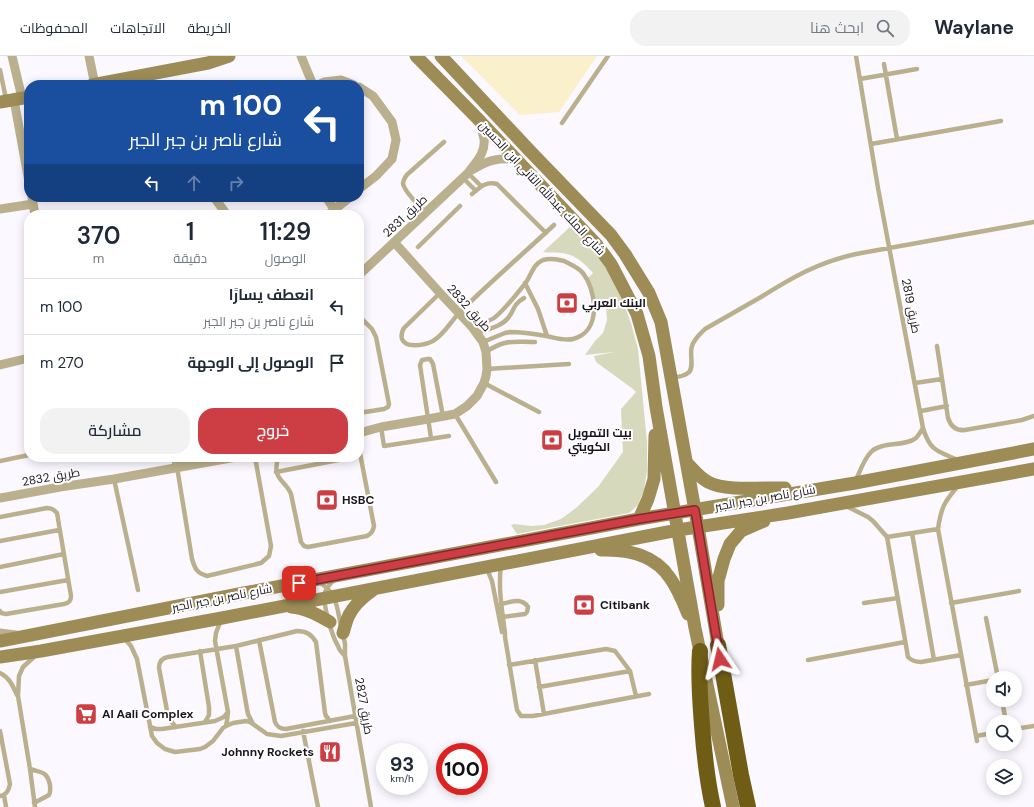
<!DOCTYPE html>
<html lang="ar">
<meta charset="utf-8">
<style>
:root{--surface:#fff;--page:#f2f2f3;--text:#1f2937;--muted:#747a83;--line:#e0e1e3;--accent:#cd3e44}
body{margin:0;font-family:"DM Sans",Cairo,sans-serif;background:var(--page);color:var(--text);direction:rtl;height:100vh;display:flex;flex-direction:column;font-size:15px;white-space:nowrap}
*{box-sizing:border-box;margin:0}
p{font-size:13px;color:var(--muted)}
.icon{flex:none;width:22px;height:22px;fill:none;stroke:currentColor;stroke-width:2;stroke-linecap:round;stroke-linejoin:round}
.map{position:relative;flex:1;overflow:hidden;direction:ltr}
.panel{position:absolute;left:24px;top:154px;width:340px;height:252px;display:flex;flex-direction:column;background:var(--surface);border-radius:16px;box-shadow:0 2px 10px #0003;direction:rtl}
.panel>*{flex:none}
.top-card{position:absolute;left:24px;top:24px;width:340px;height:122px;border-radius:16px;box-shadow:0 2px 10px #0003;direction:rtl;background:#1a4fa0;color:#fff;overflow:hidden}
.fabs{position:absolute;left:986px;top:615px;display:grid;gap:8px}
.fabs a{display:grid;place-items:center;width:36px;height:36px;border-radius:50%;background:var(--surface);box-shadow:0 2px 10px #0003;font-size:20px}
.speed{position:absolute;left:376px;top:687px;display:flex;gap:8px;font-size:20px;font-weight:700;text-align:center}
.speed>*{display:grid;place-content:center;width:52px;height:52px;border-radius:50%;background:var(--surface);box-shadow:0 2px 10px #0003;line-height:1}
.speed small{font-size:10px;font-weight:400}
.speed .limit{border:6px solid #d22;background:#fff;color:#111}
.pin{position:absolute;display:grid;place-items:center;width:34px;height:34px;color:#fff;margin:-17px;border-radius:8px;box-shadow:0 2px 6px #0006}
.me{position:absolute;width:44px;margin:-22px;rotate:350deg;stroke-linejoin:round;filter:drop-shadow(0 0 3px #0008)}
.turn{display:flex;align-items:center;gap:14px;height:84px;padding:0 16px;font-size:18px}
.turn .icon{width:52px;height:52px;stroke-width:2.5}
.turn b{display:block;font-size:28px;line-height:34px}
.lanes{display:flex;align-items:center;height:38px;padding:0 16px;background:#0003;justify-content:center;gap:20px;direction:ltr}
.lanes .off{opacity:.35}
.eta{display:flex;justify-content:space-evenly;align-items:center;height:68px;text-align:center}
.eta b{font-size:24px;font-weight:600;line-height:28px}
.primary-button{display:flex;gap:8px;margin-top:auto;padding:8px 16px}
.primary-button a{flex:1;height:46px;border-radius:16px;background:var(--accent);color:#fff;font-size:16px;font-weight:600;line-height:46px;text-align:center}
.primary-button a+a{background:var(--page);color:var(--text)}
ul{padding:0;list-style:none}
li{display:flex;align-items:center;gap:12px;height:56px;padding:0 16px;border-top:1px solid var(--line)}
li div{flex:1}
li b{display:block;font-size:15px}
li em{font-style:normal}
header{display:flex;align-items:center;gap:24px;box-sizing:border-box;height:56px;padding:0 20px;background:var(--surface);border-bottom:1px solid var(--line)}
header strong{font-size:19px}
nav{display:flex;gap:22px;margin-inline-start:auto;font-size:14px}
.search{width:280px;height:36px;background:var(--page);display:flex;align-items:center;gap:10px;box-sizing:border-box;padding:0 14px;border-radius:16px;color:var(--muted);font-size:15px}
.map>svg:first-child{display:block}
</style>
<header>
<strong>Waylane</strong>
<div class="search"><svg class="icon" aria-label="search" viewBox="0 0 24 24"><circle cx="10" cy="10" r="6"/><path d="M15 15l6 6"/></svg>ابحث هنا</div>
<nav><a>الخريطة</a><a>الاتجاهات</a><a>المحفوظات</a></nav>
</header>
<div class="map">
<svg width="1034" height="751" viewBox="0 0 1034 751">
<rect width="100%" height="100%" fill="#fcf8ff"/>
<!-- green -->
<path fill="#d6d9bc" d="M571 170 602 205 617 230 631 267 638 293 647 386V415L644 434 638 449 629 457 517 478 511 469 514 468 531 470 544 469 561 463 576 452 598 431 623 396 621 353 636 336 633 333 596 306 594 300 614 296 585 299 595 285 603 277 607 264 606 249 596 251 587 223 593 217C584 207 576 199 562 197 556 196 549 197 543 196Z"/>
<!-- sand -->
<path fill="#faf0cb" d="M461 0H597L559 56 520 59Z"/>
<g fill="none" stroke-linecap="round" stroke-linejoin="round">
<!-- lane -->
<path stroke="#bbb08d" stroke-width="4.5" d="M856 0 878 132 923 372C930 395 937 395 958 404
M884 8 897 83
M0 14 6 43
M860 23 917 13
M562 67 608 0
M871 88 1001 65
M468 117 481 130
M463 122 476 135
M472 138C480 131 486 125 497 128L546 177
M426 157C420 151 403 134 403 127 404 122 406 119 410 116L444 86
M418 191 460 150
M525 227 538 253 547 280
M440 237 404 272C402 275 401 279 402 283 406 293 425 289 433 285 444 279 451 265 460 256 490 226 523 198 554 169
M359 260 372 273 376 281 389 348 388 351 384 353 359 357
M472 271C480 268 488 266 494 262 504 255 517 237 525 228 531 220 533 208 543 204 550 202 557 203 564 205 570 208 577 211 582 216 597 234 602 276 573 283 564 285 556 282 546 280 535 278 522 276 510 276L505 277 483 286
M476 277C487 273 501 271 508 262 515 254 512 249 524 242
M937 290 948 362C951 371 956 375 965 374L1022 364 1034 360
M486 296C505 283 513 286 535 286
M487 313 569 308
M673 321C678 321 684 320 688 317 695 312 689 298 692 290 694 283 700 278 705 273 724 262 742 252 761 241 793 221 819 206 856 198L1034 166
M484 327 539 356
M915 327 942 323
M921 355 947 350
M455 358 496 426
M381 371 384 390 449 380
M431 382 420 309 422 304 428 303H430L433 308 443 360
M277 401C278 406 275 412 277 417 279 425 288 429 291 438L301 486 304 490 308 491 367 480C372 477 373 475 374 470L359 392
M0 405 29 399
M177 411 192 503C195 513 197 517 207 520L261 507 269 500 271 490 255 401
M276 416 354 401
M114 423 138 534
M856 424C860 415 864 403 871 396 882 385 905 391 916 382 919 379 921 375 923 372
M958 430C944 446 941 452 938 473L977 685
M846 450 868 461 873 465 887 481 908 601C912 605 915 606 921 606L961 599
M0 461 47 452C52 452 54 454 57 457L71 540C71 545 69 547 64 548L6 558 1 557 0 555
M912 477 934 604
M887 481 938 473
M0 485 59 474
M501 509C498 532 502 554 505 577V581L517 654 521 660H533L649 638
M0 511 64 498
M487 513 492 525 502 576
M334 524C331 527 327 531 325 536 322 547 332 580 338 590 339 594 342 597 345 600
M318 526C337 535 337 552 341 570
M0 536 68 524
M864 547 898 542
M951 547 1019 535
M501 548C511 546 522 541 528 551L527 556 525 558 503 561
M986 562 998 622
M221 564 216 577 215 585 228 656 227 665 226 670
M343 577 345 588V600L371 751
M124 582 131 590 137 603 152 680 157 687 165 693 175 696 200 693 205 691 213 685 223 672 226 670 233 667 246 665 250 666 267 678 281 680 356 667
M259 584 275 666C277 671 280 673 286 673L355 660
M236 590 247 653 248 658 253 668
M200 595 209 651V659L205 666
M535 604 544 658
M808 604 905 586
M509 609 606 593 615 595 630 615 636 640
M0 617C9 621 13 630 17 639
M966 629 993 624
M539 631 630 615
M1002 644 1006 666
M150 671 156 673H162L215 665 224 661 228 656
M176 671 170 664 168 660 159 612C159 606 162 602 168 601L236 590 297 575C306 575 311 578 316 586L325 657 326 660 330 665
M1015 673 1034 670
M0 675 10 728C9 734 7 739 0 740
M303 675 318 751
M976 680 993 677
M30 713C42 717 47 715 50 729 50 733 51 735 49 739L34 747
M4 739 6 751
M35 751 30 713 18 640 19 620 23 611 35 600"/>
<!-- street -->
<path stroke="#bbb08d" stroke-width="9" d="M12 0 22 42
M89 0 95 29
M301 0 313 29
M318 29 324 26 341 24 354 29
M359 31 373 40 392 66 396 84 392 103 376 120 359 133
M14 44 29 126
M472 114C488 104 497 102 515 103
M32 141 35 159
M214 141 227 159
M326 141 334 153
M0 153 33 148
M328 159 350 141
M359 219 468 117C475 107 486 97 484 83 483 78 481 72 480 67
M0 309 29 302
M359 377 381 371 428 363 455 358 467 350 477 340 484 327 486 320 487 313 486 296 483 286 472 271 440 237 394 186
M176 401 177 411
M0 442 60 431 114 423 236 401
M0 577 16 579"/>
<!-- secondary -->
<path stroke="#9d8c56" stroke-width="13" d="M416 0 478 63 597 189 611 208 637 258 649 300 656 351 695 572 733 751
M441 0 529 94 611 179 625 198 649 237 661 266 698 471 718 589
M92 29 208 7 229 0
M0 46 29 41
M687 407C694 414 699 421 708 426 727 436 764 431 785 432
M639 463 648 443 654 423 655 379
M601 494C627 493 655 499 670 522 678 533 683 546 688 558
M718 549V525L724 503 730 488 741 475 764 465
M291 551C306 552 318 559 330 566
M343 577C345 571 346 565 349 559 354 549 363 541 373 534
M0 585 244 537 639 463 855 427 1034 393
M0 601 41 595 222 562 678 474 788 457 1034 413"/>
<!-- highway -->
<path stroke="#6f5c15" stroke-width="16" d="M718 589 741 719 748 751
M700 595C698 620 700 644 702 669 704 696 707 724 713 751"/>
</g>
<g fill="none" stroke-linecap="round" stroke-linejoin="round">
<!-- route casing -->
<g stroke="#85282c" stroke-width="10">
<path id="route" d="M299 527 639 463 695 454 720 603"/>
</g>
<!-- route -->
<use href="#route" stroke="#cd3e44" stroke-width="7"/>
</g>
<!-- icons -->
<defs>
<g id="bank-square" transform="scale(1.15)"><rect x="-9" y="-9" width="18" height="18" rx="4" fill="#cd3e44" stroke="#fff"/><path d="M-6-4H6V4H-6ZM0-2.3a2.3 2.3 0 1 0 0 4.6a2.3 2.3 0 1 0 0-4.6Z" fill="#fff"/></g>
<g id="supermarket-square" transform="scale(1.15)"><rect x="-9" y="-9" width="18" height="18" rx="4" fill="#cd3e44" stroke="#fff"/><path d="M-6-5.5h2.5l.6 2H6L4.5 2H-2.5L-4.4-4H-6ZM-1.5 3.2a1.3 1.3 0 1 0 .1 0ZM3 3.2a1.3 1.3 0 1 0 .1 0Z" fill="#fff"/></g>
<g id="restaurant-square" transform="scale(1.15)"><rect x="-9" y="-9" width="18" height="18" rx="4" fill="#cd3e44" stroke="#fff"/><path d="M-5-6h1v4h1v-4h1v4h1v-4h1v5L-1.5 .5V6h-2V.5L-5-1ZM5-6V6H3V1.5H1.5Q1.5-4 5-6Z" fill="#fff"/></g>
</defs>
<g fill-rule="evenodd">
<use href="#bank-square" x="567" y="247"/>
<use href="#bank-square" x="552" y="384"/>
<use href="#bank-square" x="327" y="444"/>
<use href="#bank-square" x="584" y="549"/>
<use href="#supermarket-square" x="86" y="658"/>
<use href="#restaurant-square" x="330" y="696"/>
</g>
<g text-anchor="middle" dominant-baseline="central" stroke-width="4" stroke-linejoin="round" paint-order="stroke">
<!-- street labels -->
<g font-size="12" fill="#1b1520" stroke="#fff">
<text transform="translate(542 132) rotate(47)">شارع الملك عبدالله الثاني ابن الحسين</text>
<text transform="translate(405 160) rotate(-43)">طريق 2831</text>
<text transform="translate(911 250) rotate(79)">طريق 2819</text>
<text transform="translate(469 252) rotate(48)">طريق 2832</text>
<text transform="translate(51 421) rotate(-10)">طريق 2832</text>
<text transform="translate(765 442) rotate(-10)">شارع ناصر بن جبر الجبر</text>
<text transform="translate(222 542) rotate(-11)">شارع ناصر بن جبر الجبر</text>
<text transform="translate(364 650) rotate(80)">طريق 2827</text>
</g>
<!-- poi labels -->
<g font-size="12" font-weight="bold" fill="#1b1520" stroke="#fff" text-anchor="start">
<text x="582" y="247">البنك العربي</text>
<text x="568" y="377">بيت التمويل<tspan x="568" dy="14">الكويتي</tspan></text>
<text x="342" y="444">HSBC</text>
<text x="600" y="549">Citibank</text>
<text x="102" y="658">Al Aali Complex</text>
<text x="314" y="696" text-anchor="end">Johnny Rockets</text>
</g>
</g>
</svg>
<div class="fabs">
<a><svg class="icon" aria-label="sound" viewBox="0 0 24 24"><path d="M4 9h4l5-4v14l-5-4H4zM17 9q2 3 0 6"/></svg></a>
<a><svg class="icon" aria-label="search" viewBox="0 0 24 24"><circle cx="10" cy="10" r="6"/><path d="M15 15l6 6"/></svg></a>
<a><svg class="icon" aria-label="layers" viewBox="0 0 24 24"><path d="M12 4l9 5-9 5-9-5zM3 14l9 5 9-5"/></svg></a>
</div>
<div class="speed"><div>93<small>km/h</small></div><div class="limit">100</div></div>
<div class="pin" style="left:299px;top:527px;background:#d93025"><svg class="icon" aria-label="arrive" viewBox="0 0 24 24"><path d="M6 21V4h12l-3 4 3 4H6"/></svg></div>
<svg class="me" style="left:720px;top:603px" viewBox="-20 -20 40 40"><path d="M0-17L14 15 0 8-14 15z" fill="#cd3e44" stroke="#fff" stroke-width="4"/></svg>
<div class="top-card">
<div class="turn"><svg class="icon" aria-label="left" viewBox="0 0 24 24"><path d="M17 20v-9H6M10 6l-5 5 5 5"/></svg><div><b>100 m</b>شارع ناصر بن جبر الجبر</div></div>
<div class="lanes"><svg class="icon" aria-label="left" viewBox="0 0 24 24"><path d="M17 20v-9H6M10 6l-5 5 5 5"/></svg><svg class="icon off" aria-label="ahead" viewBox="0 0 24 24"><path d="M12 20V5M6 11l6-6 6 6"/></svg><svg class="icon off" aria-label="right" viewBox="0 0 24 24"><path d="M7 20v-9h11M14 6l5 5-5 5"/></svg></div>
</div>
<section class="panel">
<div class="eta">
<div><b>11:29</b><p>الوصول</p></div>
<div><b>1</b><p>دقيقة</p></div>
<div><b>370</b><p>m</p></div>
</div>
<ul>
<li><svg class="icon" aria-label="left" viewBox="0 0 24 24"><path d="M17 20v-9H6M10 6l-5 5 5 5"/></svg><div><b>انعطف يسارًا</b><p>شارع ناصر بن جبر الجبر</p></div><em>100 m</em></li>
<li><svg class="icon" aria-label="arrive" viewBox="0 0 24 24"><path d="M6 21V4h12l-3 4 3 4H6"/></svg><div><b>الوصول إلى الوجهة</b></div><em>270 m</em></li>
</ul>
<div class="primary-button"><a>خروج</a><a>مشاركة</a></div>
</section>
</div>
